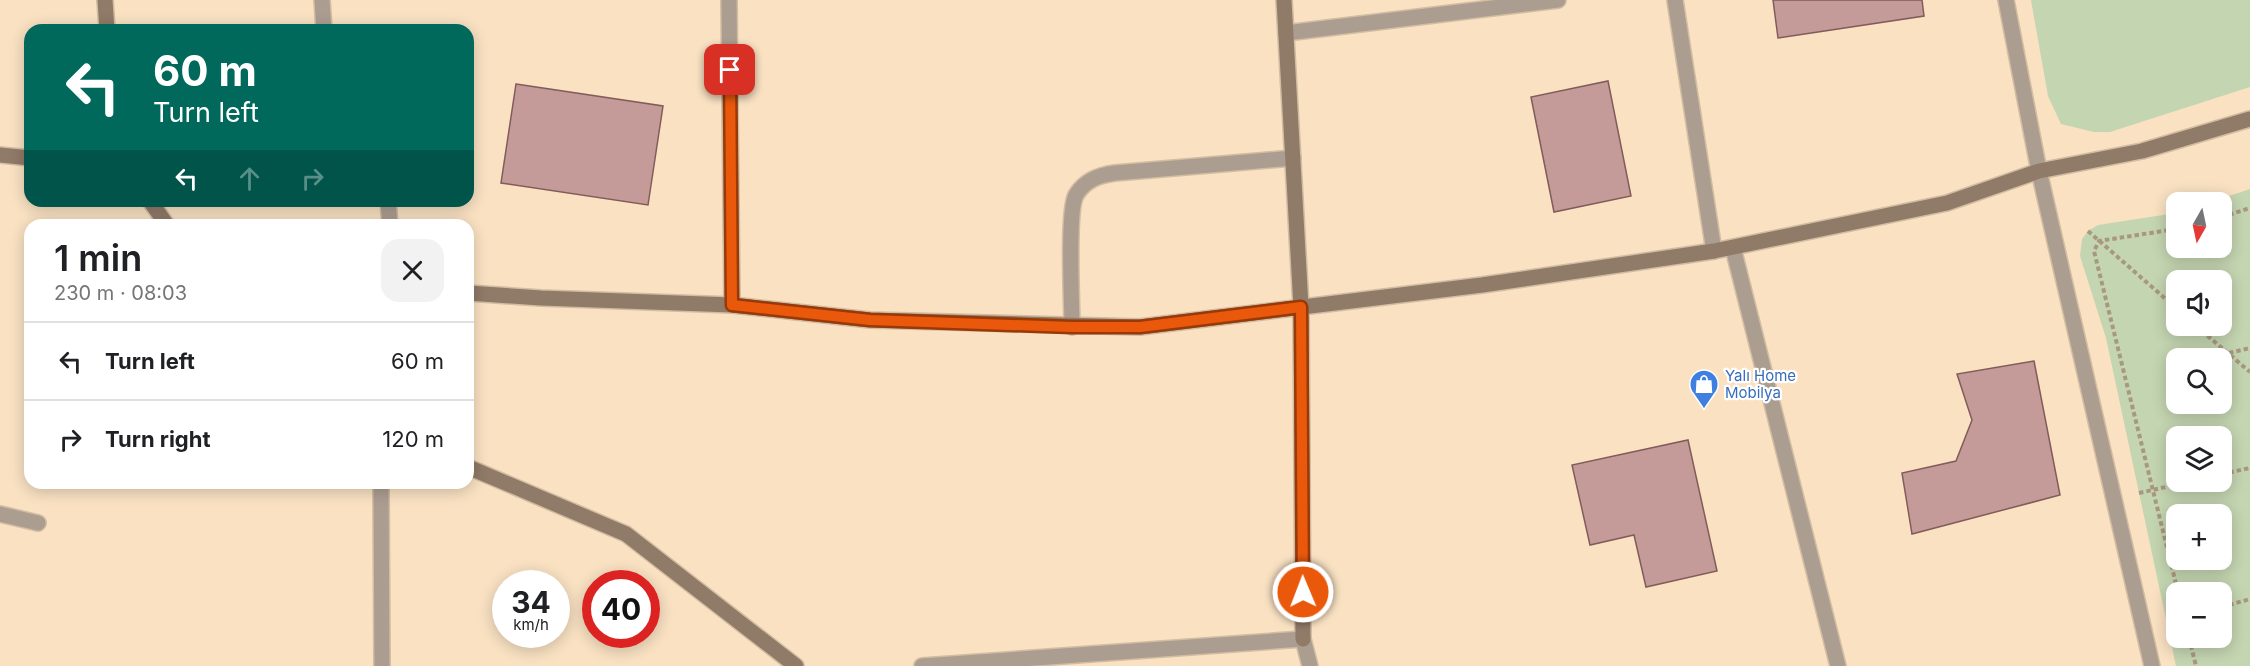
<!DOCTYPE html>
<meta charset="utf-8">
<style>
:root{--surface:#fff;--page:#f2f2f2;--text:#202124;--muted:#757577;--line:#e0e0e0}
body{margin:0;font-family:Inter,sans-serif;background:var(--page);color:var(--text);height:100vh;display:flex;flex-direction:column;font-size:22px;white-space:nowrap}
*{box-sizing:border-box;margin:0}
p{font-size:20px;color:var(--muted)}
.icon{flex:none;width:33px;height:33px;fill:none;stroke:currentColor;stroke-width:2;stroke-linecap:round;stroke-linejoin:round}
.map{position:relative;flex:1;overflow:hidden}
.side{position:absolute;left:24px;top:219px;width:450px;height:270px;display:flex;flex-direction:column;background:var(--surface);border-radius:18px;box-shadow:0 3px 15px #0003}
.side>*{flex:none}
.hud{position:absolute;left:24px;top:24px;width:450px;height:183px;border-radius:18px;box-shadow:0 3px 15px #0003;background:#00695c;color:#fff;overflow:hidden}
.needle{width:39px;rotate:189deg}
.controls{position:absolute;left:2166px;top:192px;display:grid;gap:12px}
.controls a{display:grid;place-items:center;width:66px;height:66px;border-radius:12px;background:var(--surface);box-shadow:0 3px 15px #0003;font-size:30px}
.speed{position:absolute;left:492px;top:570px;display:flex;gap:12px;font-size:30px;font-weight:700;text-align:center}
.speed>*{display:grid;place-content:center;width:78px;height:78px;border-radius:50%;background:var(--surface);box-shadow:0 3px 15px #0003;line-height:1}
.speed small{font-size:15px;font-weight:400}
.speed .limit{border:9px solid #d22;background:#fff;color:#111}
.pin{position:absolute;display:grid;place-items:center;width:51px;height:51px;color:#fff;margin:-26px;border-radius:12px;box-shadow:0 3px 9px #0006}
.me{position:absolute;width:66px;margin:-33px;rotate:359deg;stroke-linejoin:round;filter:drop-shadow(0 0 4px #0008)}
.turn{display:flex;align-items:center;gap:21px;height:126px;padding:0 30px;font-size:27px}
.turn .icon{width:78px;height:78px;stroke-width:2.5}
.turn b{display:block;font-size:42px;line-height:51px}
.lanes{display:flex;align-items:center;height:57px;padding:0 30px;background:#0003;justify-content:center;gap:30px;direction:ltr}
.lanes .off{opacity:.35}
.round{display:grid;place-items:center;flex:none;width:63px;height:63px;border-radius:18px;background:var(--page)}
.overview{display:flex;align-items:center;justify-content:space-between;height:102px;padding:0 30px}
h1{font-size:36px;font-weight:600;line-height:45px}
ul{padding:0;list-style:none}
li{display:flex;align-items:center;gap:18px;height:78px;padding:0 30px;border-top:2px solid var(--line)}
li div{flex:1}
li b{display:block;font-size:22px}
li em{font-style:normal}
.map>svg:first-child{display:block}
</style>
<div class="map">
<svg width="2250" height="666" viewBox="0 0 2250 666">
<rect width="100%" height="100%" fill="#f9e1c2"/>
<!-- green -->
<path fill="#c4d5b1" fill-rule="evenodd" d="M2031 0H2250V87L2110 132H2094L2061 124 2048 96Z
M2250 189V666H2176L2106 338 2080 256 2082 239 2088 231 2098 225 2176 213V248H2222V202H2211ZM2176 280H2222V326H2176ZM2176 358H2222V404H2176ZM2176 436H2222V482H2176ZM2176 514H2222V560H2176ZM2176 592H2222V638H2176Z"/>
<!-- building -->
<path fill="#c49b99" stroke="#815c5a" stroke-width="1.5" d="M1773 0H1922L1924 16 1778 38Z
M1608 81 1631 196 1554 212 1531 97Z
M516 84 663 106 648 205 501 183Z
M2034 361 2060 495 1912 534 1902 473 1956 461 1972 420 1957 374Z
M1688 440 1717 571 1646 587 1634 535 1590 545 1572 465Z"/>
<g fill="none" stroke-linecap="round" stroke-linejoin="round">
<!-- street casing -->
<g stroke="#d2bda2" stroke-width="18">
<path id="street" d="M322 0 324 30
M729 0 732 305
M1675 0 1714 251
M2006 0 2039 171 2152 666
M1286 33 1558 0
M388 201 390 225
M1733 248 1838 666
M1072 327C1072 303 1067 211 1076 195 1085 180 1099 175 1115 173L1293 158
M381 483 382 666
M0 514 38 523
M922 666 1303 639 1310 666"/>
</g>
<!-- secondary casing -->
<g stroke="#d2bda2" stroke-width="18">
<path id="secondary" d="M105 0 107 30
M1284 0 1301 307 1303 639
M0 155 30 158
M150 201 167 225
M468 293 541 298 732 305 870 320 1140 327 1482 285 1714 251 1947 203 2039 171 2142 151 2250 119
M468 467 626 534 796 666"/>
</g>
<!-- path -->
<path stroke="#a99880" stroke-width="4" stroke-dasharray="4.5 3" stroke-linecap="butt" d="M2222 217 2250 208
M2176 229 2099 241 2094 251 2178 592
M2088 231 2176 308
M2196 326 2250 372
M2229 353 2250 348
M2222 474 2250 468
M2139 493 2188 482
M2222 607 2250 599
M2189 638 2196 666"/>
<!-- street -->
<use href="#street" stroke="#ac9d91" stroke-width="15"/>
<!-- secondary -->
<use href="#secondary" stroke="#907a68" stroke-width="15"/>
</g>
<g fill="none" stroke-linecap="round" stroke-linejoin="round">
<!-- route casing -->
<g stroke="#983908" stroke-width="15">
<path id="route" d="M730 70 732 305 870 320 1072 327H1140L1301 307 1303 592"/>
</g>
<!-- route -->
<use href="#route" stroke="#ea580c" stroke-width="10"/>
</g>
<!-- icons -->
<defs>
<g id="shop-pin" transform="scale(1.5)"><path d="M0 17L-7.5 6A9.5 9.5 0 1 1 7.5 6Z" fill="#3f7fe0" stroke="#fff"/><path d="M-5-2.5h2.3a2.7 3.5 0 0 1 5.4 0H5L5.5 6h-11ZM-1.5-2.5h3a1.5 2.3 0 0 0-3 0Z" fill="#fff"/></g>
</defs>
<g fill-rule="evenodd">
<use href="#shop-pin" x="1704" y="384"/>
</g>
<g text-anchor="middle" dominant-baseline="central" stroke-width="4.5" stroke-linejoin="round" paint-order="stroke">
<!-- shop labels -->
<g font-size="15" fill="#366cbe" stroke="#fff" text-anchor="start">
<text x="1725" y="375">Yalı Home<tspan x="1725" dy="17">Mobilya</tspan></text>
</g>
</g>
</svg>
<div class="controls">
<a><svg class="needle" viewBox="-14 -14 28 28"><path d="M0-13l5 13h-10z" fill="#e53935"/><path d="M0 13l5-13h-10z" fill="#757577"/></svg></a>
<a><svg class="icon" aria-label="sound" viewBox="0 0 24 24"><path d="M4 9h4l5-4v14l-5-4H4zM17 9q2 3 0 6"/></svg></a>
<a><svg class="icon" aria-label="search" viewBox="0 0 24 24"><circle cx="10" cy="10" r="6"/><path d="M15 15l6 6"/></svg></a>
<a><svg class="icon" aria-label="layers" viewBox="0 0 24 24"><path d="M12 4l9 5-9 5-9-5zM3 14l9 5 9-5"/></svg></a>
<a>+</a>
<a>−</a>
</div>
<div class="speed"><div>34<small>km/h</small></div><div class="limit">40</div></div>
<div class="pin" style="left:730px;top:70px;background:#d93025"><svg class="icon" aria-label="arrive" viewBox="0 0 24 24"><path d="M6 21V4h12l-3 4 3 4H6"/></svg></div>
<svg class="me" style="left:1303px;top:592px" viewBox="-20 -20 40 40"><circle r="17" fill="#ea580c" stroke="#fff" stroke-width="3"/><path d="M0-11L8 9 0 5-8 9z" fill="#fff"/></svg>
<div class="hud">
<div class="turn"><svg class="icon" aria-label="left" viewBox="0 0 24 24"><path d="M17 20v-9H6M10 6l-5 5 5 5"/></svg><div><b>60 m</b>Turn left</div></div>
<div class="lanes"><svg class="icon" aria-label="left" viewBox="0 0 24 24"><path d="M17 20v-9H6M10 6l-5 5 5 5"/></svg><svg class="icon off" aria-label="ahead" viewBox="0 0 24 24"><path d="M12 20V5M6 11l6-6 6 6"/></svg><svg class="icon off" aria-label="right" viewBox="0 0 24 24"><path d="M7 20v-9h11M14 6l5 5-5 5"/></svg></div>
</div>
<section class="side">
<div class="overview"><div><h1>1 min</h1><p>230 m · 08:03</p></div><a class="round"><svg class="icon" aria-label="close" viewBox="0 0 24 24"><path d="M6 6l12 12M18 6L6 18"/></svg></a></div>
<ul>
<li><svg class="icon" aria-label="left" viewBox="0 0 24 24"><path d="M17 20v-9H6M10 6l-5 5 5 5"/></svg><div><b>Turn left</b></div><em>60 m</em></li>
<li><svg class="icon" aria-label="right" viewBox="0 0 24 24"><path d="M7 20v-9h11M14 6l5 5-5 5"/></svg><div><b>Turn right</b></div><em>120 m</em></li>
</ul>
</section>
</div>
